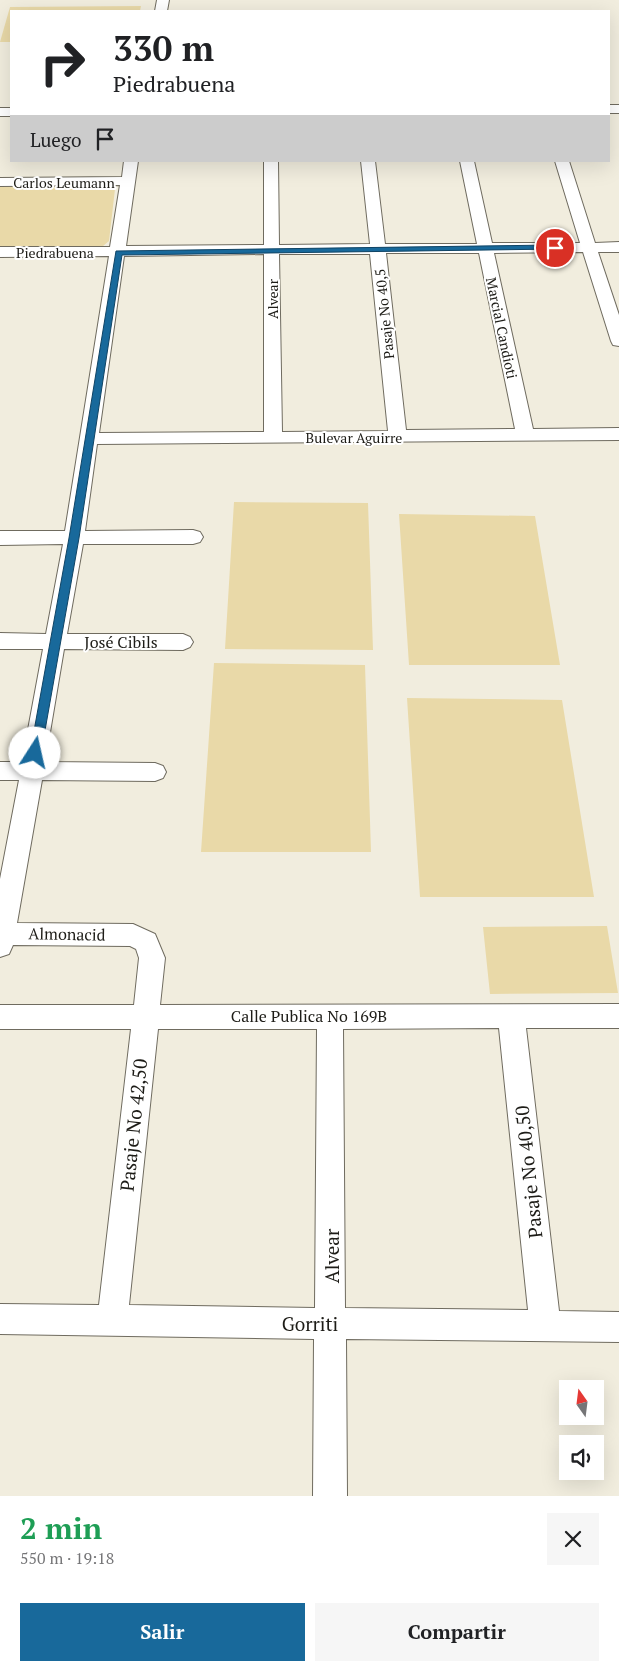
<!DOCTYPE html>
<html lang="es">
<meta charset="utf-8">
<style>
:root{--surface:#fff;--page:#f6f6f6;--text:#202124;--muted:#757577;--accent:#18699b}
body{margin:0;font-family:"PT Serif",serif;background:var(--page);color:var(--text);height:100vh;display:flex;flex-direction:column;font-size:19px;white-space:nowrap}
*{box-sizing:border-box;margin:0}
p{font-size:16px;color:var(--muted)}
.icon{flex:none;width:28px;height:28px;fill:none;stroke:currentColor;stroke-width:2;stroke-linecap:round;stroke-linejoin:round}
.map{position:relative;height:1496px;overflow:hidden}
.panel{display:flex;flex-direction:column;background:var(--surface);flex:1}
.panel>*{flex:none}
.hud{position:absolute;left:10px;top:10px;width:600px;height:152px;border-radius:0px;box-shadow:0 5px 20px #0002;background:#fff;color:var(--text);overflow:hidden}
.needle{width:32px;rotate:346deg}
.controls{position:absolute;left:559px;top:1380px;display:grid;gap:10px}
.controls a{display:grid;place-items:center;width:45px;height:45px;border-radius:0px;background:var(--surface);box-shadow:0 5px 20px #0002;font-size:25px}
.pin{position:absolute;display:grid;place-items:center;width:42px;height:42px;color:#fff;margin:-21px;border:2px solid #fff;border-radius:50%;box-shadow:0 1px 5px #0007}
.me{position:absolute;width:55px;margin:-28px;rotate:10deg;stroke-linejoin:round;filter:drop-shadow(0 0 4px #0008)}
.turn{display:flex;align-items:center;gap:18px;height:105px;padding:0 20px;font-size:22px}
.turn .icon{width:65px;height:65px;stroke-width:2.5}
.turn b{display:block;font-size:35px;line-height:42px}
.then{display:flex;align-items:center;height:48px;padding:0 20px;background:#0003;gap:10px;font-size:19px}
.round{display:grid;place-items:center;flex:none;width:52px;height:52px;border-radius:0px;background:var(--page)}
.headline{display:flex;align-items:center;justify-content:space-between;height:85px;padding:0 20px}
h1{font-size:30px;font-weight:700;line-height:38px;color:#1e9e55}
.cta{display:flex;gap:10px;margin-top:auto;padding:10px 20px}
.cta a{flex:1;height:58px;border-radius:0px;background:var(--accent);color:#fff;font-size:20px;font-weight:700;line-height:58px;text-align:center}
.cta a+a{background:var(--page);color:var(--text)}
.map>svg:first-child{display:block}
</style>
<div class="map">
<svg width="619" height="1496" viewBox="0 0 619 1496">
<rect width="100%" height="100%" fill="#f1edde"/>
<!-- green -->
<path fill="#e9d9a8" d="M141 6 140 11H11V42H0L10 7Z
M108 185 115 189 109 241 103 246 0 247V186Z
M234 502 368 503 373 650 225 649Z
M399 514 535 516 560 665H409Z
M214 663 365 665 371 852H201Z
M407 698 562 700 594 897H420Z
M607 926 618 993 490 994 483 927Z"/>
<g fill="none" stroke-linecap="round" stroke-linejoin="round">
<!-- street casing -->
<g stroke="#6f6b5f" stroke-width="2">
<path id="street" d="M157 0H169L167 11H155Z
M609 105H619V113H609Z
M0 108H11V116H0Z
M124 161H138L126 246 264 245V161H278L279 245 370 244 361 161H375L385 244H477L460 161H474L492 243H580L555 161H569L595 243 619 242V252H598L619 315V346L613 345 611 341 583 252 494 253 533 429 619 428V440L97 444 85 531 193 530 200 532 203 537 200 542 193 544H83L67 634H183L190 637 193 642 190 647 183 650 64 649 45 762 155 763 163 766 166 772 163 778 155 781 42 780 17 923 133 924 155 934 165 958 160 1005 619 1004V1028H526L559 1311 619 1312V1342L346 1339 347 1496H313L314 1339 0 1334V1304L99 1305 131 1029H0V1005H134L139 958 136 949 130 946 13 945 9 954 0 957V879L19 780H0V762H22L43 649H0V633L46 634 63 544 0 545V531H65L109 256 0 257V247H110L120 185 0 186V178L122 177ZM386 253H479L515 429 406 430ZM264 254V432L99 433 124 256ZM279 254H370L388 431 282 432ZM499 1028 528 1310 345 1308 343 1029ZM158 1029H317L315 1308 129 1305Z"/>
</g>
<!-- street -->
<use href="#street" fill="#fff" fill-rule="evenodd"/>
</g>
<!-- route -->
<path fill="#18699b" stroke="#104465" d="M555 245 558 246V249L122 255 79 538 41 753 35 757 31 756 30 753 69 538 116 251Z"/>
<g text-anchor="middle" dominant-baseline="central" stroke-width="4" stroke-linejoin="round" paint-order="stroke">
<!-- far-street labels -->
<g font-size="14" fill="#1d1c17" stroke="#fff">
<text x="64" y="182">Carlos Leumann</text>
<text x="55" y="252">Piedrabuena</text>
<text transform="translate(272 299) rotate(-90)">Alvear</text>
<text transform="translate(384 314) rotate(-96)">Pasaje No 40,5</text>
<text transform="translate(502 328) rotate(78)">Marcial Candioti</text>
<text x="354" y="437">Bulevar Aguirre</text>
</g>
<!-- street labels -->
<g font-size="16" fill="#1d1c17" stroke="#fff">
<text x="121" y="642">José Cibils</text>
<text transform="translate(67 934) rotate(1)">Almonacid</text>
<text x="309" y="1016">Calle Publica No 169B</text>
</g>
<!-- near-street labels -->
<g font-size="19" fill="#1d1c17" stroke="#fff">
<text transform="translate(133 1125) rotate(-84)">Pasaje No 42,50</text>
<text transform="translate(528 1172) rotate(-96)">Pasaje No 40,50</text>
<text transform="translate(331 1256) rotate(-90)">Alvear</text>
<text x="310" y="1323">Gorriti</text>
</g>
</g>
</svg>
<div class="controls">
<a><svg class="needle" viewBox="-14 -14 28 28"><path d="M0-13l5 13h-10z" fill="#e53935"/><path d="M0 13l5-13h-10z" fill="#757577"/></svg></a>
<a><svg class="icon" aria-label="sound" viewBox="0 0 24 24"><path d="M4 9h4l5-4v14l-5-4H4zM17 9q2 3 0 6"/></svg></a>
</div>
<div class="pin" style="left:555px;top:248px;background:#d93025"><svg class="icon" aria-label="arrive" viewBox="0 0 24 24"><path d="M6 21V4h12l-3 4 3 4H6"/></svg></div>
<svg class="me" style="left:35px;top:753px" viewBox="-20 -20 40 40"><circle r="19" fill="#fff"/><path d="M0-13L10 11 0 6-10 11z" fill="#18699b"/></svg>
<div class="hud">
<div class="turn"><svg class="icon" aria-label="right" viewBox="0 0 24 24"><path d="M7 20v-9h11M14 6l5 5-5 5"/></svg><div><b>330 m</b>Piedrabuena</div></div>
<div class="then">Luego<svg class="icon" aria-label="arrive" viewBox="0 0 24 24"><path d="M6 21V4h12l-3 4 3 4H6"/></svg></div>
</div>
</div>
<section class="panel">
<div class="headline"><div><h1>2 min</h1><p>550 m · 19:18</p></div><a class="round"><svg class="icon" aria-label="close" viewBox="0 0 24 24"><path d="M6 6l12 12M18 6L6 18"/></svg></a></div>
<div class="cta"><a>Salir</a><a>Compartir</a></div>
</section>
